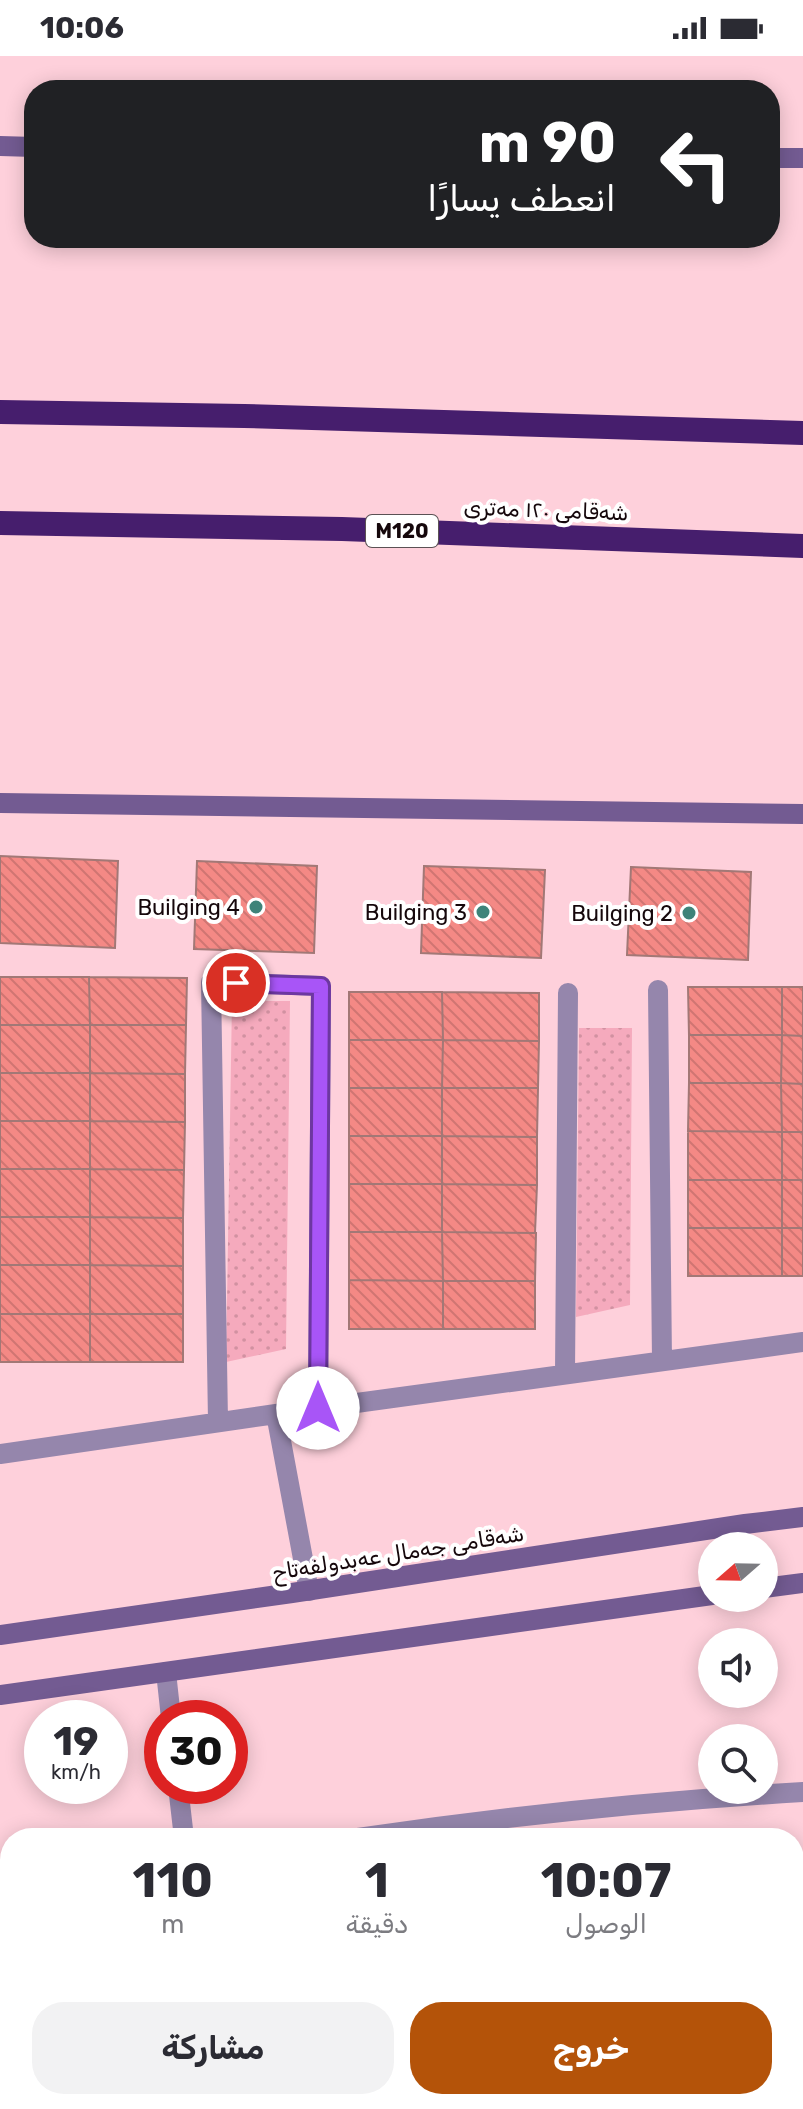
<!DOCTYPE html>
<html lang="ar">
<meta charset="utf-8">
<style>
:root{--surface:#fff;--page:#f2f2f3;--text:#2b2b33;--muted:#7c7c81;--accent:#b45309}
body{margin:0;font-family:Rubik,Vazirmatn,sans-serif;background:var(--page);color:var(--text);direction:rtl;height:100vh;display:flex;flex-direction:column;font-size:30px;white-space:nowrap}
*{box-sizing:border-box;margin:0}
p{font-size:26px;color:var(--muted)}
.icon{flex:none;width:44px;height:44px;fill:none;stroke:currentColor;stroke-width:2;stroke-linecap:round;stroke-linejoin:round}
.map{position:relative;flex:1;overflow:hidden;direction:ltr}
.side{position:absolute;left:0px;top:1772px;width:804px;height:282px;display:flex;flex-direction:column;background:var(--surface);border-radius:32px 32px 0 0;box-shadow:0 4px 20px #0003;direction:rtl}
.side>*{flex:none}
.banner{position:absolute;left:24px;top:24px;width:756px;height:168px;border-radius:32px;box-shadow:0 4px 20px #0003;direction:rtl;background:#202124;color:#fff;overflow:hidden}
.needle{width:52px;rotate:250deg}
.fabs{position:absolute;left:698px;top:1476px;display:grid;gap:16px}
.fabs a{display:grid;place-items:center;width:80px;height:80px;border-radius:50%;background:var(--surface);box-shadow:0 4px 20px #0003;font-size:40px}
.speed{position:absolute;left:24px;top:1644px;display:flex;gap:16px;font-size:40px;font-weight:700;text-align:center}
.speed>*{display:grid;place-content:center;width:104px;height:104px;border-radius:50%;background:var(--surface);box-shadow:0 4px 20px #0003;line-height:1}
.speed small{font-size:20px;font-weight:400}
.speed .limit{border:12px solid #d22;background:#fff;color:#111}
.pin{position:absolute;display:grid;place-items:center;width:68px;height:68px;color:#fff;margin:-34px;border:4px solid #fff;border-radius:50%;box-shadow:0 2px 8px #0007}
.me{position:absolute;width:88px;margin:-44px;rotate:0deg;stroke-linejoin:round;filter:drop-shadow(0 0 6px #0008)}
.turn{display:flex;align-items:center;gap:28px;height:168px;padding:0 32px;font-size:36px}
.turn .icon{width:104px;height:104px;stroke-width:2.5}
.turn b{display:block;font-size:56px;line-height:68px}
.eta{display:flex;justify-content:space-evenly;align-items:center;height:136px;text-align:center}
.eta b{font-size:48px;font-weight:700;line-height:56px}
.cta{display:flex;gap:16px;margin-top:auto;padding:16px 32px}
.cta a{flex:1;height:92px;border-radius:32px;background:var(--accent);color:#fff;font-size:32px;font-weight:700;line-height:92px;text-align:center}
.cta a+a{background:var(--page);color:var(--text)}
.status{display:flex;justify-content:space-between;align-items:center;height:56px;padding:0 40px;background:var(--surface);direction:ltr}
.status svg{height:22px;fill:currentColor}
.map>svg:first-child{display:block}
</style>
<div class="status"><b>10:06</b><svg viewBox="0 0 49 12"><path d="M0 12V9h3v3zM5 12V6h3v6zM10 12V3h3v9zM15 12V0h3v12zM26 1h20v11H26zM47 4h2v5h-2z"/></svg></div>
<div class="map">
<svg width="803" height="2053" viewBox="0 0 803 2053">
<defs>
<pattern id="garden-dots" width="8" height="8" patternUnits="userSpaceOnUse" patternTransform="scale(2)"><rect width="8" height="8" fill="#f5aabd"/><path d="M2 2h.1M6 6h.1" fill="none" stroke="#d191a1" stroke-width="1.8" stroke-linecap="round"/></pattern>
<pattern id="building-back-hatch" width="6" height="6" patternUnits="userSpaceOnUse" patternTransform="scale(2)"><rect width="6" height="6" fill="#f48985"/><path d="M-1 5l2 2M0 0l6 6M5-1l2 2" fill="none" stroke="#d07572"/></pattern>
</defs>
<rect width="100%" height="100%" fill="#fed0db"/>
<!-- garden -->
<path fill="url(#garden-dots)" d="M232 945H290L286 1293 226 1306Z
M579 972H632L630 1249 576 1261Z"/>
<!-- building -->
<path fill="url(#building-back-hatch)" stroke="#a27876" stroke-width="2" d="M0 800 118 805 115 892 0 887Z
M197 805 317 810 314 897 194 893Z
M424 810 545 814 541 902 421 897Z
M631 811 751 816 748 904 627 899Z
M0 921H89L90 969H0Z
M89 921 187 922 186 969H90Z
M688 931H782V979H689Z
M782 931H803V980L782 979Z
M349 936H442L443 984H349Z
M442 936 539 937V985L443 984Z
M0 969H90V1017H0Z
M90 969H186L185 1018 90 1017Z
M689 979H782L781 1027H689Z
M782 979 803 980V1028L781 1027Z
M349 984H443L442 1032H349Z
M443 984 539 985 538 1032H442Z
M0 1017H90V1065H0Z
M90 1017 185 1018V1066L90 1065Z
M689 1027H781L782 1076 688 1075Z
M781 1027 803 1028V1076H782Z
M349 1032H442V1080H349Z
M442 1032H538L537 1081 442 1080Z
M0 1065H90V1113H0Z
M90 1065 185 1066 184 1114 90 1113Z
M688 1075 782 1076V1124H688Z
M782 1076H803V1124H782Z
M349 1080H442V1128H349Z
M442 1080 537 1081V1129L442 1128Z
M0 1113H90V1161H0Z
M90 1113 184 1114 183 1162 90 1161Z
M688 1124H782V1172H688Z
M782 1124H803V1172H782Z
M349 1128H442V1176H349Z
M442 1128 537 1129 535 1177 442 1176Z
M0 1161H90V1209H0Z
M90 1161 183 1162V1210L90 1209Z
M688 1172H782V1220H688Z
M782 1172H803V1220H782Z
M349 1176H442L443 1225 349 1224Z
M442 1176 536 1177 535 1225H443Z
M0 1209H90V1258H0Z
M90 1209 183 1210V1258H90Z
M349 1224 443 1225V1273H349Z
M443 1225H535V1273H443Z
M0 1258H90V1306H0Z
M90 1258H183V1306H90Z"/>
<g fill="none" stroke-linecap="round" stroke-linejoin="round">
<!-- street -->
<path stroke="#9586ac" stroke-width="20" d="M658 934 662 1305
M565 1318 568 937
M276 1358 309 1535
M218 1366 211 926 321 930 318 1352
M0 1398 276 1358 803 1286
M166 1616 171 1662
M178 1730 184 1782
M358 1782C505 1760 654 1745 803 1736
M0 1831 10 1830
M794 1970 803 1968
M216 2044 217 2053
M488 2044 490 2053"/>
<!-- secondary -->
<path stroke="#735b92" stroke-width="20" d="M0 90 34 91
M770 102H803
M0 747 803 758
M764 1532 803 1527
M0 1579 292 1537 745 1468 803 1461
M0 1639 712 1539"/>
<!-- highway -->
<path stroke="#461e6d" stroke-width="24" d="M0 356 244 360 803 377
M0 467 342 473 803 490"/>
</g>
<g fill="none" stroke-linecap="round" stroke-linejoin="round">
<!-- route casing -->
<g stroke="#6d37a1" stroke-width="20">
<path id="route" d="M236 927 321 930 318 1352"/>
</g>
<!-- route -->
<use href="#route" stroke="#a855f7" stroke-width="14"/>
</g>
<!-- markers -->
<g fill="#3e8379" stroke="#fff" stroke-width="3">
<circle cx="256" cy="851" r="8"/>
<circle cx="483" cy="856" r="8"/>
<circle cx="689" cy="857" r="8"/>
</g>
<g text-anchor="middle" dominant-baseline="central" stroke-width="8" stroke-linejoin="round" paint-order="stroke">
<!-- shield labels -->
<rect fill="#fff" stroke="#5b5154" stroke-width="2" x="366" y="459" width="72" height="32" rx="6"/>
<g font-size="20" font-weight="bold" fill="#15070b">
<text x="402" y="475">M120</text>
</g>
<!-- street labels -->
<g font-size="22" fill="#15070b" stroke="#fff">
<text transform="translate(546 454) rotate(2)">شەقامی ١٢٠ مەتری</text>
<text transform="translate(398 1497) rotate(-9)">شەقامی جەمال عەبدولفەتاح</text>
</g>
<!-- poi labels -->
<g font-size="22" fill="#15070b" stroke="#fff" text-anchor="end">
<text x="240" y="851">Builging 4</text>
<text x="467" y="856">Builging 3</text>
<text x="673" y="857">Builging 2</text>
</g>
</g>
</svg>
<div class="fabs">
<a><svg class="needle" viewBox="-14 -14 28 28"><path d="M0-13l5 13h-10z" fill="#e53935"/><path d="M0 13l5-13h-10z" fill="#7c7c81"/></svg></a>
<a><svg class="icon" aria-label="sound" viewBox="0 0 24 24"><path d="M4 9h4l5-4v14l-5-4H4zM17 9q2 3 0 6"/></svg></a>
<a><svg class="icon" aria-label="search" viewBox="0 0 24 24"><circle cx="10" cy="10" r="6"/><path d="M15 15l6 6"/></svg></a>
</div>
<div class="speed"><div>19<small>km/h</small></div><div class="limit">30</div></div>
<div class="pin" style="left:236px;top:927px;background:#d93025"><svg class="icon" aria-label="arrive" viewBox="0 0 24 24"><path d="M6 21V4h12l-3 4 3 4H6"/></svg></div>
<svg class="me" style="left:318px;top:1352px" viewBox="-20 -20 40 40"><circle r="19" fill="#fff"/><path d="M0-13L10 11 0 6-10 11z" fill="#a855f7"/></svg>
<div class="banner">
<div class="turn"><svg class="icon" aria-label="left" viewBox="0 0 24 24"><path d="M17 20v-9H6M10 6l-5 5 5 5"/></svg><div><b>90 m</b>انعطف يسارًا</div></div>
</div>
<section class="side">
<div class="eta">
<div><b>10:07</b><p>الوصول</p></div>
<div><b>1</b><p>دقيقة</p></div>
<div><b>110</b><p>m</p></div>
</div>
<div class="cta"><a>خروج</a><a>مشاركة</a></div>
</section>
</div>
